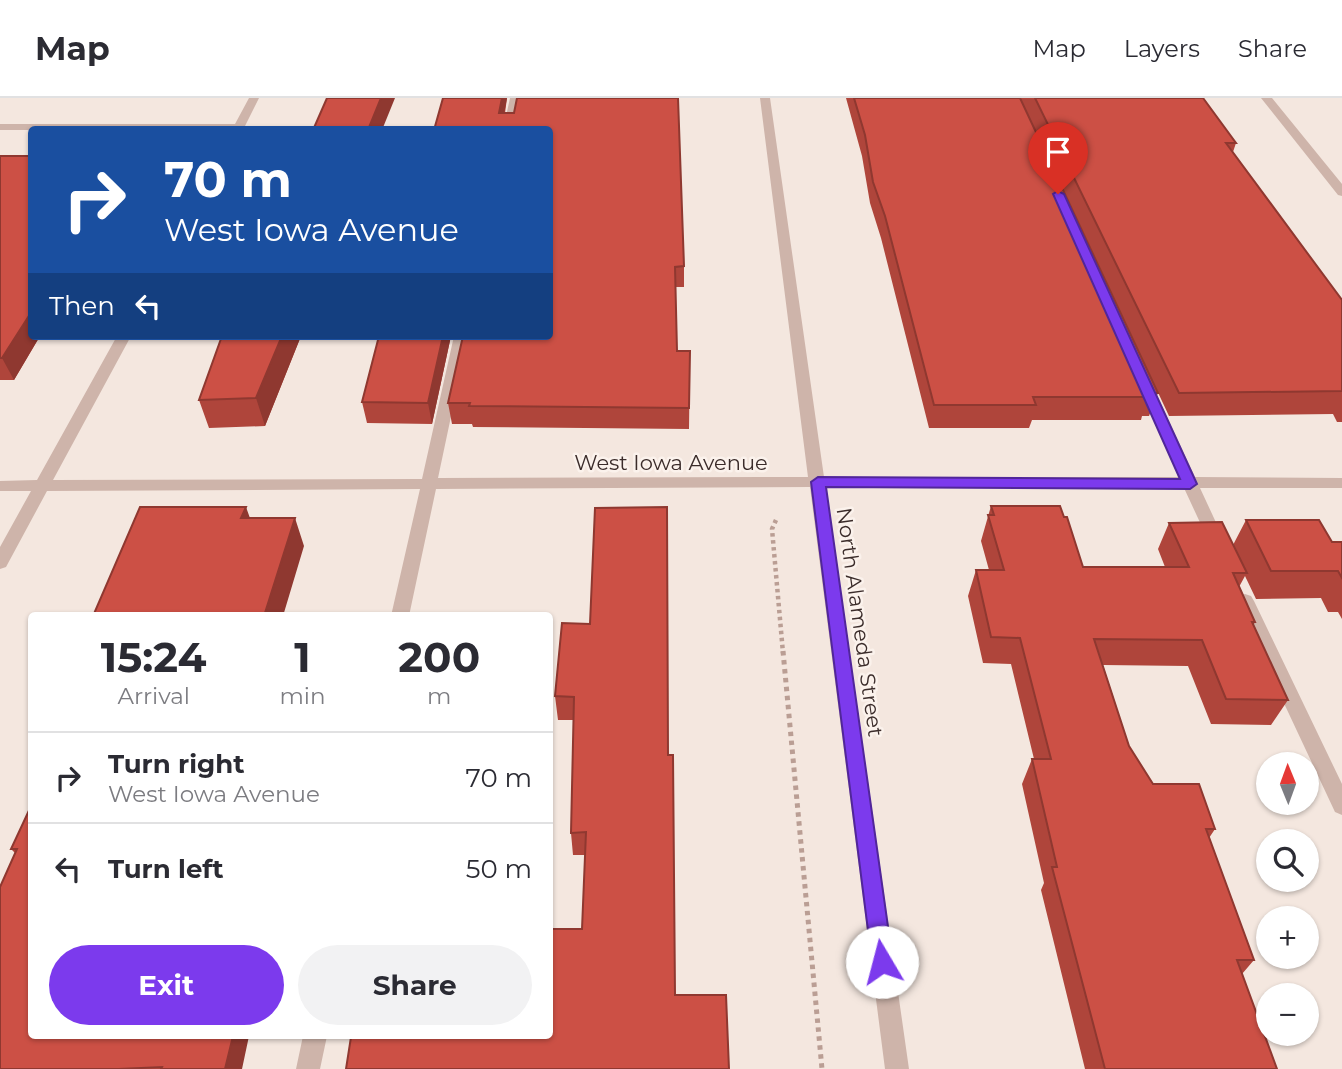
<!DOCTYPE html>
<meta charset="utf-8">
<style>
:root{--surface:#fff;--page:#f2f2f3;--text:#2b2b33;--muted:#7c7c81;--line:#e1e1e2;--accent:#7c3aed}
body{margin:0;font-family:Montserrat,sans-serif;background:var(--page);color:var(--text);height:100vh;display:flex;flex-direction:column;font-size:26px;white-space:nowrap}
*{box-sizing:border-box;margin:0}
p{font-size:23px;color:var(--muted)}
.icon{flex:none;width:38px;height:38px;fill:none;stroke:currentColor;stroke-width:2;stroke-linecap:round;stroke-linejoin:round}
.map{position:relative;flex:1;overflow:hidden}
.details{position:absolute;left:28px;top:514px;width:525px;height:427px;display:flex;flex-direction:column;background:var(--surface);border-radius:7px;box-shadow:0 2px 5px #0004}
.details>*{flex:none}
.hud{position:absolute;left:28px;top:28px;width:525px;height:214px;border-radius:7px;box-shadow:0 2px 5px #0004;background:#1a4fa0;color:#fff;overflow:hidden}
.needle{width:46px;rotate:359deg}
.tools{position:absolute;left:1256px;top:654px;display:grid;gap:14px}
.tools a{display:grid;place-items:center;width:63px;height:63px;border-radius:50%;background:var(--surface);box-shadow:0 2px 5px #0004;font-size:35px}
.pin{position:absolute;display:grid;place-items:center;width:60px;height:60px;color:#fff;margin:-72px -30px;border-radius:50% 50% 50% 0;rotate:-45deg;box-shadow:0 0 7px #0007}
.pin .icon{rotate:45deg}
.me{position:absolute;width:77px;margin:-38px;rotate:352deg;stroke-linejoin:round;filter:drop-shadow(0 0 5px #0008)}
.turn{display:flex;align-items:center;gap:24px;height:147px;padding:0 21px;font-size:32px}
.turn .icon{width:91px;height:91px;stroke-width:2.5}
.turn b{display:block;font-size:49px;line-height:60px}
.then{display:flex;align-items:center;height:66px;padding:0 21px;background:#0003;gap:14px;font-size:26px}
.eta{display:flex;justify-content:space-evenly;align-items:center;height:119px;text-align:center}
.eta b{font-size:42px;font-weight:700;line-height:49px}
.action{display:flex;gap:14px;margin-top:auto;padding:14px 21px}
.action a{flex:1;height:80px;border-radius:42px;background:var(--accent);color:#fff;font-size:28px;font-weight:700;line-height:80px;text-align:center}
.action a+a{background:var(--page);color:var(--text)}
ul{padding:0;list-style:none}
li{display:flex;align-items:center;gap:21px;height:91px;padding:0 21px;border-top:2px solid var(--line)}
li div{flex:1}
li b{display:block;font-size:26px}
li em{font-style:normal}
header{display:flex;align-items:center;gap:42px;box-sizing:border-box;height:98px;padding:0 35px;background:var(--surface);border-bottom:2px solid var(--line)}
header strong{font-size:33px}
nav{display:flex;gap:38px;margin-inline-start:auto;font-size:24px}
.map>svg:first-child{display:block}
</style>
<header>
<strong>Map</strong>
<nav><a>Map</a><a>Layers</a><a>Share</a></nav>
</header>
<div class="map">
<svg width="1342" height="971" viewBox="0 0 1342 971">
<rect width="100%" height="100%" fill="#f4e7df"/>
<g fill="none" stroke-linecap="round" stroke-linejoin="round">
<!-- path-far1 -->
<path stroke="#ba9e94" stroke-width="4.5" stroke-dasharray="3.5 3.5" stroke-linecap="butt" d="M776 422 772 431 783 555"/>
<!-- path -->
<path stroke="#ba9e94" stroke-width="5" stroke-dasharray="4.5 4.5" stroke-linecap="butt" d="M783 553 822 971"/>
<!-- minor -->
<path fill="#ceb4aa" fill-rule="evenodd" d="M249 0H259L243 32H0V26H235Z
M510 0H520L514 32H503Z
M760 0H770L824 379H1179L1136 283 1143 279 1150 283 1195 379 1342 380V390H1200L1226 446 1218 452 1210 446 1184 390 826 389 909 971H885L810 389 436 391 409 518H391L420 391 47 393 6 469 0 471V449L31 393H0V383L37 382 117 238H131L53 382 422 381 454 238H468L438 380 808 379Z
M1261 0H1272L1342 86V98L1338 97Z
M1245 496 1251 498 1254 503 1342 686V717L1335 714 1236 503 1239 498Z
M303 938H327L320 971H296Z"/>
</g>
<!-- wall -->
<path fill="#af453b" d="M443 0H507L505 15 684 168V189H675L677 253H690L689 331 473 329 472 326H452L448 305 550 238Z
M846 0H1020L1158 295 1149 318H1142L1141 322H1032L1029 330H929L881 140 870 105 862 58Z
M1020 0H1203L1236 45 1233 54 1342 202V324H1337L1333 316 1169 318Z
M0 58 32 238H40L14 282H0Z
M301 238 265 328 209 330 199 302Z
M379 238H451L432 326 367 325 362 304Z
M991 408 1083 469H1165L1158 451 1169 425 1233 447 1246 422 1332 444H1342V521L1338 514H1328L1321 500 1256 501 1245 478 1239 489 1255 524 1253 528 1288 602 1271 627 1211 626 1188 568 1103 567 1129 648 1153 686 1215 731 1209 740 1254 862 1242 876 1277 971H1085L1041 792 1044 785 1022 686 1032 661H1034L1011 566 983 565 968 498 976 472H989L981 443Z
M562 525 668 657 550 938 582 831 585 757H573L571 735 574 622H558L555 598Z
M32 706V938L242 971H0L15 755 11 751Z"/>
<!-- shaded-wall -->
<path fill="#8f3830" d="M381 0H395L382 32H368Z
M502 0H507L501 32 499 15Z
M32 213V238H40L14 282 2 260Z
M282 238H301L265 328 256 300Z
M443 238H451L432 326 428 305Z
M246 409 256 437 241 420Z
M295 420 304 448 283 518H264Z
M233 938H249L242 971H225Z"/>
<!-- building -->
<path fill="#cc5045" stroke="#8f3830" stroke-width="2" d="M327 0H381L368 32H313Z
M443 0H502L499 15H514L517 0H678L684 168 675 169 677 253H690L689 310 469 308 470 305H448L463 238H550V32H434Z
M854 0H1020L1158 295H1148L1149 299H1033L1036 307H934L885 118 873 84 865 37Z
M1035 0H1203L1236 45H1226L1342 202V293L1179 295Z
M0 58H32V213L2 260H0Z
M222 238H282L256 300 199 302Z
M379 238H443L428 305 362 304Z
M991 408H1060L1064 419H1067L1083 469H1189L1169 425 1222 424 1247 475H1233L1255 524H1252L1288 602 1226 601 1202 542 1094 541 1129 648 1153 686H1199L1215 731H1206L1254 862H1237L1277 971H1105L1052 769H1057L1032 661H1051L1020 540 991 539 976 472H1004L988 417H994Z
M140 409H246L241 420H295L264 518H93Z
M667 409 668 657H673L675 897H726L729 971H346L351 939 550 938V831H582L586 734 571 735 574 599 555 598 562 525 590 526 595 410Z
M1246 422H1319L1332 444H1342V480L1338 473H1271Z
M32 706V938H233L225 971H161L162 969 119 971H0V789L17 751H11Z"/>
<!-- route -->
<path fill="#7c3aed" stroke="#51269a" stroke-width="2" d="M1058 93 1064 96 1197 386 1190 391 826 389 893 864 890 871 882 874 875 871 872 864 811 384 818 379 1180 381 1053 96Z"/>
<g text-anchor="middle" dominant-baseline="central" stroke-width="5" stroke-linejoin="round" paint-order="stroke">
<!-- street labels -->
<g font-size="21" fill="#3b2c2a" stroke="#fbf2ec">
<text x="671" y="364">West Iowa Avenue</text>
<text transform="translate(860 524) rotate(82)">North Alameda Street</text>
</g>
</g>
</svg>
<div class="tools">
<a><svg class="needle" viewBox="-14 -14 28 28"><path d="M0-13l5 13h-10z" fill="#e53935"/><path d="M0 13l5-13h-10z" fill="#7c7c81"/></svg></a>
<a><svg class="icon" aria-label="search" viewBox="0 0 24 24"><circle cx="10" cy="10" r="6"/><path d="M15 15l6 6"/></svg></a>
<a>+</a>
<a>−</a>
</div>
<div class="pin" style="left:1058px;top:96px;background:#d93025"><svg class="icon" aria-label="arrive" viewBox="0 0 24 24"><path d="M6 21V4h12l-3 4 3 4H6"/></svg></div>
<svg class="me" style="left:882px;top:864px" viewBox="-20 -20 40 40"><circle r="19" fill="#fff"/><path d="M0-13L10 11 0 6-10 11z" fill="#7c3aed"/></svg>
<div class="hud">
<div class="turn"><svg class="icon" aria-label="right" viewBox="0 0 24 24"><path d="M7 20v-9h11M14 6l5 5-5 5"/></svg><div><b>70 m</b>West Iowa Avenue</div></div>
<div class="then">Then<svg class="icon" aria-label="left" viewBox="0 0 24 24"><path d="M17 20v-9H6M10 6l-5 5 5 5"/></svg></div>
</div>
<section class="details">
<div class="eta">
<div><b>15:24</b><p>Arrival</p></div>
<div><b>1</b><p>min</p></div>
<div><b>200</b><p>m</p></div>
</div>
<ul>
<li><svg class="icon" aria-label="right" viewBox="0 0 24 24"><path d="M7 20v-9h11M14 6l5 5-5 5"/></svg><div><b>Turn right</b><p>West Iowa Avenue</p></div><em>70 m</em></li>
<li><svg class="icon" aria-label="left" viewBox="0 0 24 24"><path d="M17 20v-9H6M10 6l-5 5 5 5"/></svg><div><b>Turn left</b></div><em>50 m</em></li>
</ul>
<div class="action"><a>Exit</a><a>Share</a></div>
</section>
</div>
